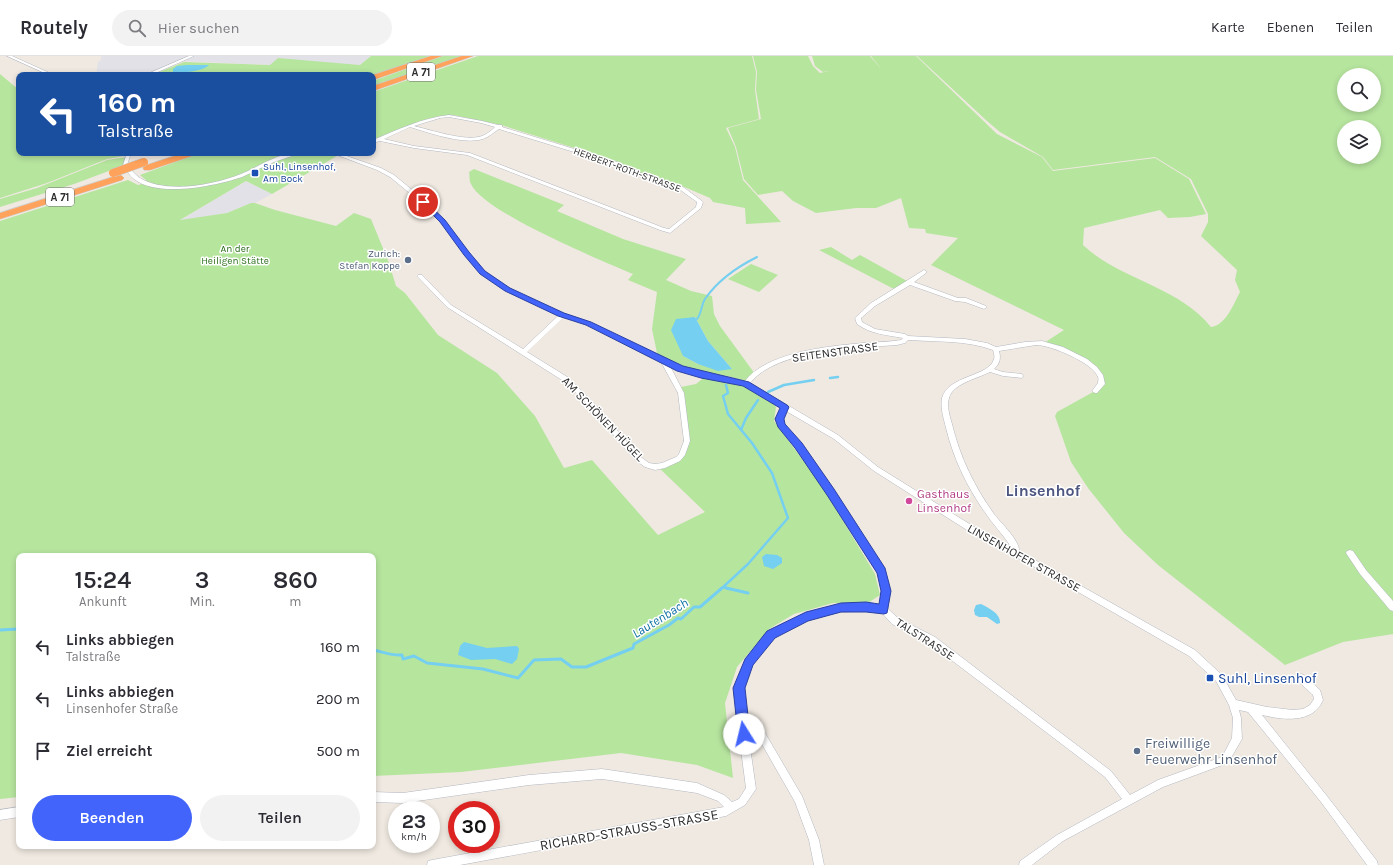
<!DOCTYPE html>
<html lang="de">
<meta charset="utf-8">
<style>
:root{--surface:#fff;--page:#f2f2f3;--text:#2b2b33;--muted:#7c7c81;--line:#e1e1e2;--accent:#4264fb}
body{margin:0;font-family:Karla,sans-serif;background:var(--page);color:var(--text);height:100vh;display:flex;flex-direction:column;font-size:15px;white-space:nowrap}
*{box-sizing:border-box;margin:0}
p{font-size:13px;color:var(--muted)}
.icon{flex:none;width:22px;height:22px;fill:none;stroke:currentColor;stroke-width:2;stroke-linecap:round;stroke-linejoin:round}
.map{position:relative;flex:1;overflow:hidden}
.details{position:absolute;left:16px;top:497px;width:360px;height:296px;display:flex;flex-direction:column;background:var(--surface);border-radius:8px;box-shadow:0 2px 6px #0003}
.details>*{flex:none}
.banner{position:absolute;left:16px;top:16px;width:360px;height:84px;border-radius:8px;box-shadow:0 2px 6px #0003;background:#1a4fa0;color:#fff;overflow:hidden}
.fabs{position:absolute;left:1337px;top:12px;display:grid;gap:8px}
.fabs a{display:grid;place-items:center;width:44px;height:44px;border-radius:50%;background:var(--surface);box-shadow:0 2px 6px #0003;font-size:20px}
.speed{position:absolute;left:388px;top:745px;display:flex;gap:8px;font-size:20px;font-weight:700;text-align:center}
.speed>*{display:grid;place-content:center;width:52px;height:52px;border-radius:50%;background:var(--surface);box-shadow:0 2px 6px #0003;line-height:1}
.speed small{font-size:10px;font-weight:400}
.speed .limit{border:6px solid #d22;background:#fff;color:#111}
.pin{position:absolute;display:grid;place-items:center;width:34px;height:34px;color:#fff;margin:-17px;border:2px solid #fff;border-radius:50%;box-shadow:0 1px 4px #0007}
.me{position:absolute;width:44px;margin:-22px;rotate:351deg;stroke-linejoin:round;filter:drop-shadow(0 0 3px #0008)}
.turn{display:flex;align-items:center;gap:14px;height:84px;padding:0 16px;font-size:18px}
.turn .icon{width:52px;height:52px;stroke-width:2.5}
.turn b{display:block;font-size:28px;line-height:34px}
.eta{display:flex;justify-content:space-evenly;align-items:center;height:68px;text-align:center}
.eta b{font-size:24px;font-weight:600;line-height:28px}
.cta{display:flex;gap:8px;margin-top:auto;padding:8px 16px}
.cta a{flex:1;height:46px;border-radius:24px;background:var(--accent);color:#fff;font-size:16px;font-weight:600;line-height:46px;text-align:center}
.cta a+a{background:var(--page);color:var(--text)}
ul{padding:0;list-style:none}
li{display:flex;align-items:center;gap:12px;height:52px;padding:0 16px}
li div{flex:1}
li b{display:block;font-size:15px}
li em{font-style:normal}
header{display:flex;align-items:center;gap:24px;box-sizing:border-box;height:56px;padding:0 20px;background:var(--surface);border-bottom:1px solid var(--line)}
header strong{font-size:19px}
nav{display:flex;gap:22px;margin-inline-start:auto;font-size:14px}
.search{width:280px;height:36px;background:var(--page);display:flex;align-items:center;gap:10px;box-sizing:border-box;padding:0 14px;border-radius:22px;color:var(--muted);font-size:15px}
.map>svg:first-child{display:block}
</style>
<header>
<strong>Routely</strong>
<div class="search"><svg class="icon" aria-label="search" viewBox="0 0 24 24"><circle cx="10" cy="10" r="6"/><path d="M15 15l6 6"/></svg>Hier suchen</div>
<nav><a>Karte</a><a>Ebenen</a><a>Teilen</a></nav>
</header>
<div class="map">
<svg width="1393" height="809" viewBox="0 0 1393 809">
<rect width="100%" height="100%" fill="#efe9e1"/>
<!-- industrial -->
<path fill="#e3e1e8" d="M101 0H371L360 9 327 7 270 9 179 5 142 19H96L98 6 101 4Z
M246 125 272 138 255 147H251L227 157 179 165Z"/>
<!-- green -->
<path fill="#b6e59e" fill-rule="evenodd" d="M371 0H430L373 20 152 19 184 6 270 9 278 2 360 9Z
M443 0H464L373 31V25Z
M478 0H752L756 16 755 34 759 63 726 72 735 91 743 124 781 166 746 168 745 152 713 146 710 142 675 127 641 117 616 105 501 69 453 59 424 64 422 65 373 86V36Z
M753 0H808L813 10 820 17 829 15 823 16 815 10 812 0H870L882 14 871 0H916L997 78 1042 101 1053 115 1155 102 1189 123 1206 158 1190 161 1168 162 1160 154 1084 172 1083 189C1120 224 1178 230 1211 271 1226 269 1233 249 1240 236L1235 224 1237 214 1201 180 1208 166V158L1191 123 1155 101 1053 114 1043 101 1000 76 987 65 917 0H1393V578L1343 586 1285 609 1158 509 1124 477 1088 432 1071 406 1055 360 1057 356 1095 335 1102 321 1080 302 1044 287 1064 274 931 209 958 182 926 177 925 173 909 172 901 142 876 152H856L816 157 793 145 782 135 758 139 744 123 736 91 728 72 761 63 756 34 757 16ZM1344 19H1374V49H1344ZM1344 71H1374V101H1344Z
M0 18 19 34V97H126L124 100 107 103 47 127 0 142Z
M200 97H342L272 138 246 125 180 164 227 157 251 147H255L275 154 336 170 354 157 371 163 389 207 396 230 405 237 438 279 497 317 535 360 564 412 592 404 658 479 705 456 657 410C664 407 675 404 680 398 688 385 680 354 678 338L676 332 696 328 706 320 658 302 652 273 657 236 628 224 633 218C602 205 483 156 471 128 469 125 470 120 469 116L474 113 564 149 557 155 623 183 686 203 666 224 691 235 712 240 714 258 720 270 755 318 746 328 767 341 776 351 774 365 824 433 875 518 880 539 868 547H833L794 558 769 573 737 611 725 647 733 722 697 709 621 697 461 716 373 720V500H19V741L0 743V165L128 124 138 129 145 127 146 124 140 119ZM695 261 708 285 732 313 698 308 683 300Z
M127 101 125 109 74 128 0 151V143L37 132 107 104Z
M831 191 852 204 860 199 907 225 894 233 819 194Z
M751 208 778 219 759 236 728 223Z"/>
<!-- water -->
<path fill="#75cff0" d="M187 9H209C204 15 180 18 173 16V13L177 10Z
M695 261 708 285 732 313 718 315 698 308 683 300 671 274 676 263Z
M766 498 777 499 782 502V507L773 513 764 510 762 501Z
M981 548C989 552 1001 558 1000 567L997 568 987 561H979L975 559 974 554 976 549Z
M464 586 487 592 517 590 519 593 517 603 512 608 495 603 471 604 458 599 460 590Z"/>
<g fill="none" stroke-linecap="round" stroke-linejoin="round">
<!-- stream-far2 -->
<path stroke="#75cff0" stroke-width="2" d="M697 263C702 257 701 249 705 243 718 224 737 211 757 201"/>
<!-- stream-far1 -->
<path stroke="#75cff0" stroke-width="2.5" d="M830 322 838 321
M768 336 784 329 814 324
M741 374 746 362 758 344
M723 531 730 533
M721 533 748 508 788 462 772 417 752 387 728 358 723 340 728 337 726 329"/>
<!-- stream -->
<path stroke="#75cff0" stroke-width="3" d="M726 532 748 537
M0 574 19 573
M373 594C383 596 392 600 402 599L403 603 414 600 427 607 483 613 518 622 534 604 561 603 572 611H586L633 592 634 588 669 569 678 562 681 563 694 551H700L722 532"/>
<!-- street casing -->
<g stroke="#b4b7c1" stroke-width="1">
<path id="street" d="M7 0H12L54 19H49Z
M189 0H194L151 19H145Z
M449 59 482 65 498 69H502V71L617 106 645 119 683 131 702 145 703 146 701 152 670 177 660 174 467 99 414 92 380 85 373 87V84C397 74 422 62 449 59ZM449 61 481 67 495 71C491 75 487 78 482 80 466 86 431 74 414 70L440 62ZM410 71C430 77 463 89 483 83 489 81 494 76 499 73L613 108 641 121 679 133 697 146 696 151 669 173 664 172 470 97 414 90 384 83Z
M127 97H131L127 109C131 113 135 119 140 122 166 138 214 129 241 118 260 110 278 97 298 97 290 102 279 103 270 108 260 112 251 117 242 121 215 130 158 142 134 123 130 120 126 114 123 109Z
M332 97H338L381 112 394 119 433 151 445 164 468 196 484 215 509 232 563 257 590 267 682 310 701 317 730 321 745 325C767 296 829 290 864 287 877 286 889 286 901 284L903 282C887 279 870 278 857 268L855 262 871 247 924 214 926 215V217L914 226 958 242H966L986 250 987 251 984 253 965 246 955 245 910 229 875 250 861 262 862 266 875 273 905 278 908 280 965 283 987 287 996 291 1025 286 1042 285 1063 291 1087 303 1097 311 1103 319 1105 328 1097 337H1095L1092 335 1098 327C1098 325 1099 323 1098 321 1093 307 1051 289 1036 289L999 295C1001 302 1000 308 994 313L1003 316 1022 318 1023 320 1022 322 1003 320 990 316C978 322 960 326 952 336 945 345 949 358 952 368 960 401 974 430 994 458 1001 467 1020 485 1019 495L1195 594 1222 619 1236 644 1267 651 1293 654 1303 653 1310 649 1314 643 1313 639 1298 625 1297 622 1298 619 1301 618 1304 619 1320 634 1323 644C1313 668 1283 664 1262 659L1327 740 1377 805 1378 809H1367L1321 746 1248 656 1239 654 1241 662 1242 683 1228 707 1163 731 1063 785 1032 809H1019L1020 805 1057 779 1122 743 1105 721 929 587 892 568 882 557 866 555 841 556 807 564 774 581 752 608 743 632 745 662 752 663 765 677 802 740 819 784 824 809H814L809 784 795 746 759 683 747 670 756 733 745 749 726 760 460 809H427L428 805 432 804 724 751 718 745 697 737 602 723 529 729 403 747 373 746V736L403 737 529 719 602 713 697 727 724 739 732 746 739 743 746 732 736 655 735 632 746 603 768 575 803 558 841 548 866 547 880 550 882 535 877 516 828 438 796 392 779 371 777 363 781 351 744 330 730 325 701 321 670 310 684 337 690 385 685 399 680 405 665 412 655 414 645 411 634 403 590 351 565 326 447 251 417 220 418 219H422L451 249 523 293 559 259 505 234 480 217 464 198 441 166 429 153 390 121 377 114ZM564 261 586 269 661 306 678 337 684 385 679 398 676 401 662 407 655 408 649 407 638 399 594 347 569 322 527 296ZM908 284C936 286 966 284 993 294 994 297 995 301 994 303 989 321 948 319 942 342 940 352 944 363 946 372 954 405 969 435 989 462 996 472 1005 481 1011 491L976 472 878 411 838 379 750 327C777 293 857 292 897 289L905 287ZM786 355 834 383 874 415 970 476 1040 514 1189 600 1216 625 1229 649 1233 662 1232 682 1222 701 1158 724 1130 739 1111 715 935 581 898 562 888 553 890 535 884 513 834 434 800 388 784 368 783 363Z
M1350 494 1353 495 1366 514 1393 545V555L1390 554 1360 518 1346 497 1347 495Z
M19 751V761L0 764V754Z"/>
</g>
<!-- highway casing -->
<g stroke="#c9c9c9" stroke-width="1">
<path id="highway" d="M431 0H442L373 24V19Z
M462 0H473L373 35V30Z
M183 97H196L195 99 150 114H144L143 112 144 110Z
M119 119 122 120 124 122 122 124 0 163V157Z"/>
</g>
<!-- street -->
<use href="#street" fill="#fff" fill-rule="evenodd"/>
<!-- highway -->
<use href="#highway" fill="#ffa35c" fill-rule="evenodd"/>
<!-- highway-bridge casing -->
<g stroke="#c9c9c9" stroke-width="9" stroke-linecap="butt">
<path id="highway-bridge" d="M113 117 144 106"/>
</g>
<!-- highway-bridge -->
<use href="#highway-bridge" stroke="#ffa35c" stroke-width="8"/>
</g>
<!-- route -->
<path fill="#4264fb" stroke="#2b41a3" d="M421 145H425L445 164 469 196 485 215 510 232 564 257 591 266 683 310 749 326 787 349 789 351 784 363 785 368 802 387 834 433 885 512 891 535 887 557 884 558 866 556H841L808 565 775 582 753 609 745 632 750 678 748 682 744 684 740 682 738 678 733 632 745 603 767 575 806 556 841 547 866 546 879 548 881 535 877 517 827 439 795 392 778 371 775 363 780 352 743 330 701 322 677 315 586 269 558 260 505 235 480 218 464 199 440 166 421 147Z"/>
<!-- markers -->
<g fill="#1a4fb4" stroke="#fff" stroke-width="1.5">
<rect x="251" y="113" width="8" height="8" rx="2"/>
<rect x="1206" y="618" width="8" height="8" rx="2"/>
</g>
<g fill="#5c6f8a" stroke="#fff" stroke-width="1.5">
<circle cx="408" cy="204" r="4"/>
<circle cx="1137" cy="695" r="4"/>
</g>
<circle fill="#d1479c" stroke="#fff" stroke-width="1.5" cx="909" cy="445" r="4"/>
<g text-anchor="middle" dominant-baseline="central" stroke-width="3" stroke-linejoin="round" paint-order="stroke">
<!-- far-transit labels -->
<g font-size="10" fill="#164399" stroke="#fff" text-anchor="start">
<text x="263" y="111">Suhl, Linsenhof,<tspan x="263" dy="12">Am Bock</tspan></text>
</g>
<!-- far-street labels -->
<g font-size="10" fill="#2e2e2e" stroke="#fff">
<text transform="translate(627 114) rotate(20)">HERBERT-ROTH-STRASSE</text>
</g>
<!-- far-park labels -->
<g font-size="10" fill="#2c6e1b" stroke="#fff">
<text x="235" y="193">An der<tspan x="235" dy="12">Heiligen Stätte</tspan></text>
</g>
<!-- far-service labels -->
<g font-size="10" fill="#4e5e75" stroke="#fff" text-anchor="end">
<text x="400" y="198">Zurich:<tspan x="400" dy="12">Stefan Koppe</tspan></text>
</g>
<!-- shield labels -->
<g fill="#fff" stroke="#6d6d6d" stroke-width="1">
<rect x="407" y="7" width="28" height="18" rx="3"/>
<rect x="46" y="132" width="28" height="18" rx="3"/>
</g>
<g font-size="11" font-weight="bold" fill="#2e2e2e">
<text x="421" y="16">A 71</text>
<text x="60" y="141">A 71</text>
</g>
<!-- street labels -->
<g font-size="12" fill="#2e2e2e" stroke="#fff">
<text transform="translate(835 296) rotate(-8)">SEITENSTRASSE</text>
<text transform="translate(603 363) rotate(46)">AM SCHÖNEN HÜGEL</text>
<text transform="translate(1024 502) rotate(29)">LINSENHOFER STRASSE</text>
<text transform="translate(925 583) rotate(33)">TALSTRASSE</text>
</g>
<!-- hotel labels -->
<g font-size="12" fill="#b23c85" stroke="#fff" text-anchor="start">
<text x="917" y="438">Gasthaus<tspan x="917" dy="14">Linsenhof</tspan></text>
</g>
<!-- water labels -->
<g font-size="13" font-style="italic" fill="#0d6fa3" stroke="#fff">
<text transform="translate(660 562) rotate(-32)">Lautenbach</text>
</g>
<!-- near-transit labels -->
<g font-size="14" fill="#164399" stroke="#fff" text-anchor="start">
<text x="1218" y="622">Suhl, Linsenhof</text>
</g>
<!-- near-service labels -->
<g font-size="14" fill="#4e5e75" stroke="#fff" text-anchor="start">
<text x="1145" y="687">Freiwillige<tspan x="1145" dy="16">Feuerwehr Linsenhof</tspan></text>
</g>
<!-- near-street labels -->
<g font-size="14" fill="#2e2e2e" stroke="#fff">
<text transform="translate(629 774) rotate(-10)">RICHARD-STRAUSS-STRASSE</text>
</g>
<!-- district labels -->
<g font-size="16" font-weight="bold" fill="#4d5680" stroke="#fff">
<text x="1043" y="434">Linsenhof</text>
</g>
</g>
</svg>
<div class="fabs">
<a><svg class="icon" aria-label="search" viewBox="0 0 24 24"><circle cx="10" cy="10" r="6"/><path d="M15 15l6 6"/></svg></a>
<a><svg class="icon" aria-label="layers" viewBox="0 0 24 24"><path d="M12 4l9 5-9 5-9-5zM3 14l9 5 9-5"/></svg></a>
</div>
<div class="speed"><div>23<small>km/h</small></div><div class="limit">30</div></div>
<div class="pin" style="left:423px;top:146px;background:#d93025"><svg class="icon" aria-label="arrive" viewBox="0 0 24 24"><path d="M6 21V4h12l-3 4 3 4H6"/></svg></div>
<svg class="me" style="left:744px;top:678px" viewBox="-20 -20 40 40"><circle r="19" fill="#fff"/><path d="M0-13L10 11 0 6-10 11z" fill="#4264fb"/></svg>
<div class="banner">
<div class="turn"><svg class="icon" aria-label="left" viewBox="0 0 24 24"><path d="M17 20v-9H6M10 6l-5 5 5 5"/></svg><div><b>160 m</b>Talstraße</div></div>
</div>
<section class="details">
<div class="eta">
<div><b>15:24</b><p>Ankunft</p></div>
<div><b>3</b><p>Min.</p></div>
<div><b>860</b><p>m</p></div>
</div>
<ul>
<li><svg class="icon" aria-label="left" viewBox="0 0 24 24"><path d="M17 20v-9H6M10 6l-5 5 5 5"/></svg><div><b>Links abbiegen</b><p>Talstraße</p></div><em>160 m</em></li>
<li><svg class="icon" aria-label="left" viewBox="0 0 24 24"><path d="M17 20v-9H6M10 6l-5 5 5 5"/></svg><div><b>Links abbiegen</b><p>Linsenhofer Straße</p></div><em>200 m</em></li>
<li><svg class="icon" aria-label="arrive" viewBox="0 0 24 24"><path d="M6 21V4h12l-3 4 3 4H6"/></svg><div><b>Ziel erreicht</b></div><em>500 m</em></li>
</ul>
<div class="cta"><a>Beenden</a><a>Teilen</a></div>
</section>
</div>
